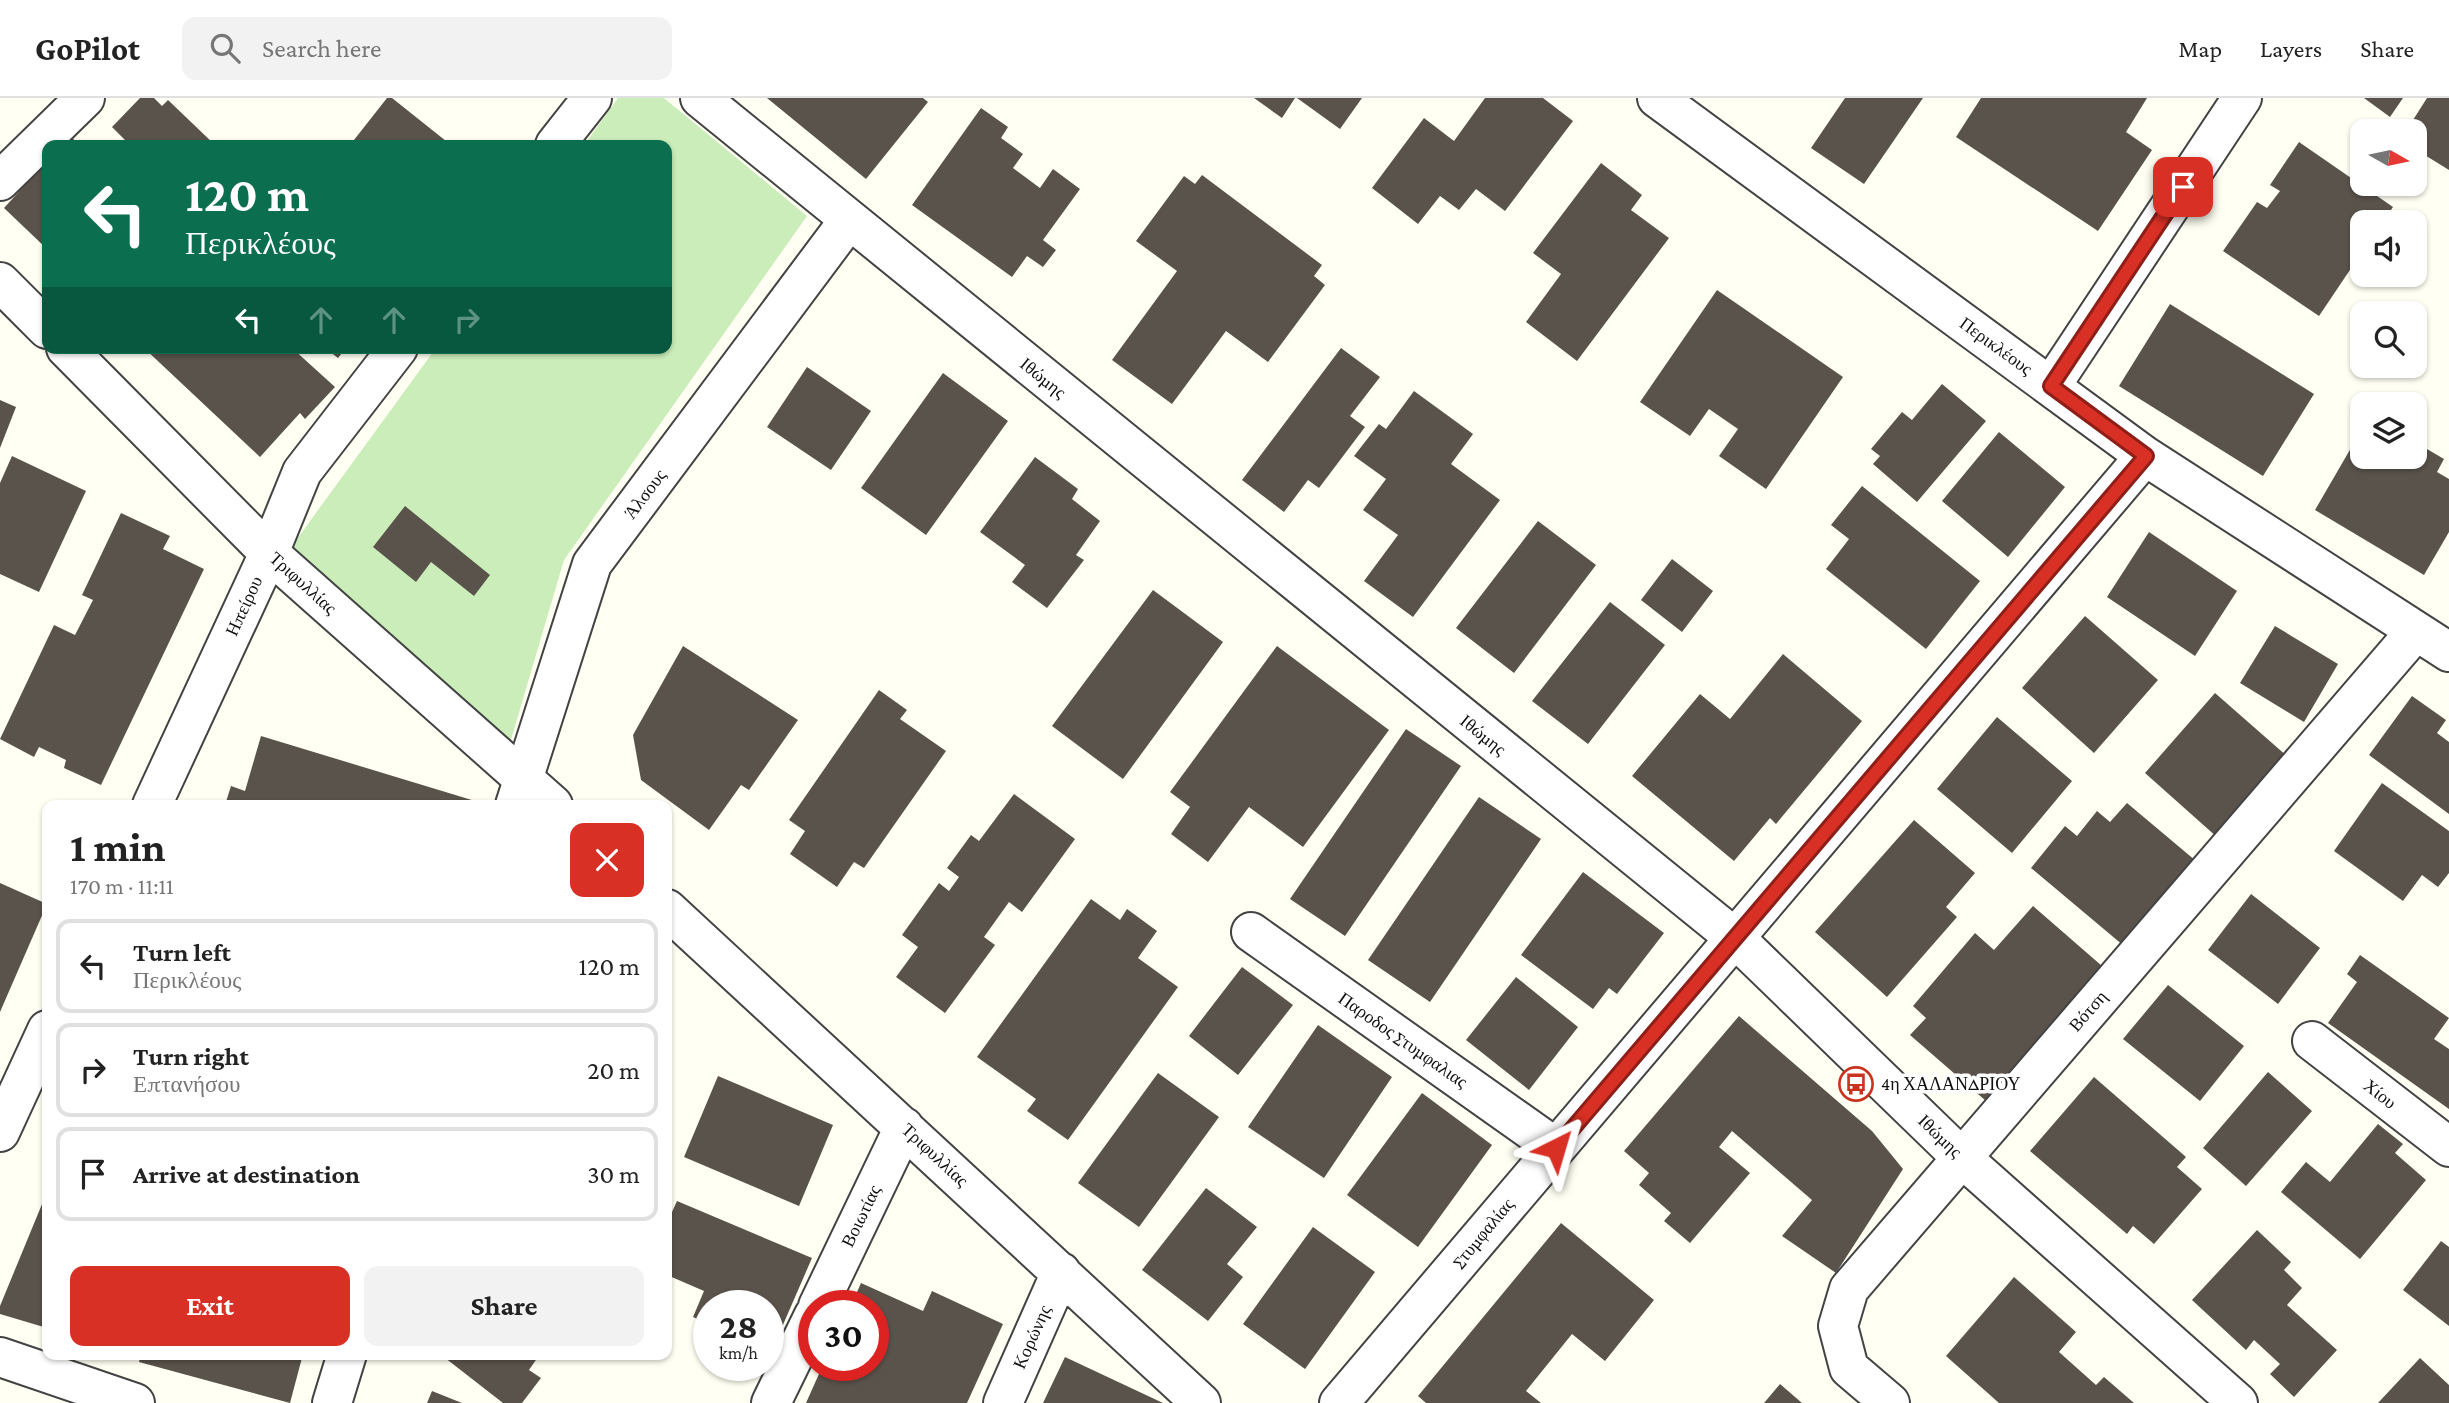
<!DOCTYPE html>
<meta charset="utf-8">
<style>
:root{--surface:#fff;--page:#f2f2f2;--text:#222;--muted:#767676;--line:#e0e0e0;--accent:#d93025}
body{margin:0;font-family:"Crimson Pro",serif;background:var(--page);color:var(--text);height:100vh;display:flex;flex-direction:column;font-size:26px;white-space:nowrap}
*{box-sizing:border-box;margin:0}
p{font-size:23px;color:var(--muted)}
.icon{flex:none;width:38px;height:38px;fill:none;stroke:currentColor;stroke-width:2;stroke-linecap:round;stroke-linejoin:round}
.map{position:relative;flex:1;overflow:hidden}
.panel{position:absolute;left:42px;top:702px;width:630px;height:560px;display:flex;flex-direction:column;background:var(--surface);border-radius:14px;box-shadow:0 2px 5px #0004}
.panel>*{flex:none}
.hud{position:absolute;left:42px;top:42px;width:630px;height:214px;border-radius:14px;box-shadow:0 2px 5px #0004;background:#0b6e4f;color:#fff;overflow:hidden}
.needle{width:46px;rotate:99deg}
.tools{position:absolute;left:2350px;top:21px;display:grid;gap:14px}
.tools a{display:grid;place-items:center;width:77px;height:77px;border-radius:14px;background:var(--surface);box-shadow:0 2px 5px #0004;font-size:35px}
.speed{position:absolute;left:693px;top:1192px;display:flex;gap:14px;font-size:35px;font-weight:700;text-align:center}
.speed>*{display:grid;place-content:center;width:91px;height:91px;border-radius:50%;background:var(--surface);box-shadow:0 2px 5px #0004;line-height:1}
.speed small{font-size:18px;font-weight:400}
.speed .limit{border:10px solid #d22;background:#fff;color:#111}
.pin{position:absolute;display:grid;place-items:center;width:60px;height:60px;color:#fff;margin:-30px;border-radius:14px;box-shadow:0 4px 10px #0006}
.me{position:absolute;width:77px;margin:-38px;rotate:40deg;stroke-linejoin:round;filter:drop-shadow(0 0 5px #0008)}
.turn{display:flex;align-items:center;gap:24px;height:147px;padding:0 28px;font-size:32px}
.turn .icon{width:91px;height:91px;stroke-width:2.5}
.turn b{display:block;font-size:49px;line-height:60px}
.lanes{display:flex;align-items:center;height:66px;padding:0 28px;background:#0003;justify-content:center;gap:35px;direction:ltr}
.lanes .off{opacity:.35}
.round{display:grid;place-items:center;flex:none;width:74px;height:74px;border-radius:14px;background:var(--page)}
.headline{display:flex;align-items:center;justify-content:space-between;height:119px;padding:0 28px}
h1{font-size:42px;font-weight:700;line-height:52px}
.action{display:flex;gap:14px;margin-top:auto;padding:14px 28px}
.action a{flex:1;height:80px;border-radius:14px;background:var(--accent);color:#fff;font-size:28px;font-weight:700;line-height:80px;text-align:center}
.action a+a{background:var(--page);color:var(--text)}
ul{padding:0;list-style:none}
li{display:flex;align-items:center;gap:21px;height:94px;margin:0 14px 10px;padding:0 14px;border:4px solid var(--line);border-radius:14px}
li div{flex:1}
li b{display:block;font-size:26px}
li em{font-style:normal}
header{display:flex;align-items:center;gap:42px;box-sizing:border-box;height:98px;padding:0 35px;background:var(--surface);border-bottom:2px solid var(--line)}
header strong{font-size:33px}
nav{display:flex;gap:38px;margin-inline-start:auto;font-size:24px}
.search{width:490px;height:63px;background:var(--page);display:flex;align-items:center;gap:18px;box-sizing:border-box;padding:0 24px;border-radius:14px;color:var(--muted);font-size:26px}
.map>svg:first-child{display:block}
</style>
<header>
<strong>GoPilot</strong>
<div class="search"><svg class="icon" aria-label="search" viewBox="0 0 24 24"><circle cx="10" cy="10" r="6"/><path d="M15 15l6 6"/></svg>Search here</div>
<nav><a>Map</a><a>Layers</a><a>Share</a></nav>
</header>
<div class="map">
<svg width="2449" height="1305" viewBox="0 0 2449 1305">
<rect width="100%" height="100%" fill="#fffff3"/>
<!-- green -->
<path fill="#cbedb9" d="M618 0H664L807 118 564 462 510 645 289 452 436 250H667V47H584Z"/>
<!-- building -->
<path fill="#5a534c" d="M140 0H154L162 8 168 2 215 47H130L112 29Z
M387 0H392L451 47H350Z
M767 0H923L928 4 866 81Z
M1254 0H1295L1282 20Z
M1297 0H1362L1340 31Z
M1485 0H1543L1573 23 1505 113 1476 91 1459 112 1440 98 1418 126 1372 90 1424 20 1454 43Z
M1845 0H1923L1864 86 1811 50Z
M1981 0H2147L2126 34 2152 52 2098 133 1956 39Z
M2364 0H2403L2390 19Z
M2427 0H2449V72L2415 51V33H2406Z
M981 10 1008 29 1001 40 1023 56 1013 70 1040 90 1053 71 1080 91 1043 142 1056 152 1043 169 1027 158 1012 179 912 107Z
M71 39 80 47H62Z
M2299 44 2393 109 2383 124H2362V154L2319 218 2223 153 2257 104 2267 110 2280 93 2270 87Z
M47 63V151L4 110Z
M1601 65 1642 97 1631 112 1669 140 1577 263 1526 224 1561 176 1533 155Z
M1202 77 1322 167 1314 178 1325 187 1268 264 1226 233 1172 306 1112 262 1177 173 1136 143 1184 78 1195 86Z
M1717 192 1843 279 1766 391 1719 358 1738 331 1709 311 1690 338 1640 304Z
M2170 206 2314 296 2263 378 2119 288Z
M144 250H292L335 289 305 321 300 315 260 359Z
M325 250H346L338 260Z
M1341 250 1380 279 1350 318 1365 329 1319 390 1308 382 1284 414 1242 382Z
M807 269 871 313 831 372 767 329Z
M943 275 1008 323 926 437 861 390Z
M1942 286 1986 323 1917 404 1873 366 1880 358 1871 351 1902 314 1912 322Z
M1414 293 1473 336 1451 366 1500 402 1413 519 1364 483 1398 437 1363 412 1386 381 1354 358 1379 326 1386 331Z
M0 302 16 309 0 350Z
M2362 331V359H2415V344L2444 361 2437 374 2449 381V434L2424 477 2315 412Z
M1999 334 2065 389 2008 459 1942 403Z
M12 358 86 393 39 494 0 476V385Z
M1035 359 1078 391 1072 401 1100 423 1076 457 1084 462 1047 510 1012 484 1025 467 980 434Z
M1862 388 1980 483 1926 551 1826 471 1849 441 1831 427Z
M405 408 490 477 474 498 431 464 416 484 373 449Z
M121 415 170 438 163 451 204 471 101 687 64 670 66 662 39 649 34 659 0 641 54 527 75 537 93 502 82 497Z
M1538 423 1596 467 1514 575 1456 530Z
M2149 434 2237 493 2195 558 2107 499Z
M1672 461 1713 493 1682 534 1641 502Z
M1153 492 1223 544 1123 681 1052 628Z
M1610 504 1665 547 1588 646 1532 603Z
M2085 518 2158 582 2094 655 2022 590Z
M2275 528 2338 566 2304 624 2240 585Z
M683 548 798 622 749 692 741 687 709 732 641 682 633 637Z
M1277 548 1389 632 1303 749 1249 709 1208 764 1171 736 1190 709 1170 694Z
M1783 556 1862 623 1776 726 1770 720 1734 763 1632 678 1700 596 1730 621Z
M879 592 907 612 900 621 946 653 864 770 854 764 837 789 790 756 805 733 789 722Z
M2215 595 2289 660 2218 740 2145 675Z
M2412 598 2446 622 2437 635 2449 644V716L2369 657Z
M1997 619 2072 683 2012 755 1937 691Z
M1406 631 1461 668 1345 838 1290 801Z
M261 638 485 706V707H225L231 688 245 693Z
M2382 685 2449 733V775L2438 789 2422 777 2403 803 2334 753Z
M1014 696 1075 741 1022 814 1009 804 984 839 995 847 945 915 896 879 918 849 902 837 939 785 949 793 959 779 947 770 971 737 979 743Z
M1479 699 1541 741 1430 904 1368 862Z
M2127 705 2196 763 2124 848 2031 770 2065 728 2077 738 2097 713 2110 724Z
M1914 722 1975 775 1946 809 1957 819 1887 899 1815 834Z
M1583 774 1664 835 1617 896 1609 890 1593 911 1521 857Z
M0 785 47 806 0 914Z
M2251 796 2320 850 2278 906 2208 852Z
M1091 801 1120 822 1127 811 1157 833 1138 860 1178 889 1068 1042 1027 1013 1036 1001 977 959Z
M2033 808 2102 868 1986 1003 1910 937 1926 920 1913 908 1975 835 1994 852Z
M2360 857 2449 920 2434 941 2449 951V1011L2328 925 2357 884 2347 876Z
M1242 869 1293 907 1238 977 1189 938Z
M1516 879 1578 929 1529 992 1466 942Z
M2168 887 2244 948 2200 1003 2123 941Z
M1739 918 1872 1033 1903 1071 1836 1175 1782 1138 1812 1102 1732 1033 1719 1049 1750 1075 1690 1145 1664 1123 1671 1115 1639 1087 1649 1075 1624 1053Z
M1318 927 1392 979 1324 1080 1248 1029Z
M2268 974 2312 1013 2246 1088 2203 1050Z
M1158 975 1219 1019 1139 1129 1078 1085Z
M718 978 833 1027 799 1108 684 1059Z
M2094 979 2186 1059 2177 1069 2202 1091 2154 1146 2133 1128 2127 1136 2030 1053Z
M1422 995 1492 1047 1418 1149 1347 1097Z
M2378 1026 2403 1046 2395 1055 2426 1082 2360 1161 2281 1094 2306 1064 2330 1084Z
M1206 1090 1257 1129 1227 1166 1243 1179 1208 1223 1142 1172Z
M47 1094V1230L0 1216V1208Z
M677 1103 812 1160 779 1236 768 1231V1208H709V1226L693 1219 704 1193 667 1177V1125Z
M1561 1125 1654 1202 1605 1263 1572 1236 1526 1293 1541 1305H1426L1418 1298Z
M1313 1129 1375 1174 1305 1271 1243 1226Z
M2257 1132 2291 1164 2284 1172 2302 1190 2287 1207 2337 1252 2294 1299 2270 1276 2280 1266 2254 1242 2246 1252 2192 1202Z
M2441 1143 2449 1149V1228L2403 1192Z
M2014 1179 2076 1234 2059 1254 2096 1287 2104 1279 2134 1305H1999L1946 1258Z
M861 1185 923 1213 932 1193 1003 1226 967 1305H806L823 1267H873V1208H851Z
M141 1256H303L290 1305 139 1264Z
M440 1256H540L529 1272 541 1280 522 1305H503Z
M1065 1259 1163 1305H1043Z
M2420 1260 2449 1287V1305H2378Z
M1780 1286 1802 1305H1764Z
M432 1293 462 1305H427Z"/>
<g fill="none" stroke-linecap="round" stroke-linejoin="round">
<!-- minor casing -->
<g stroke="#434343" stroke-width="42">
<path id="minor" d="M700 0 1735 840 1961 1059 2238 1305
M1657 0 2145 358 2449 554
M555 47 592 0
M0 83 85 0
M0 184 47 231
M66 250 269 455 553 707
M2051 288 2242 0
M152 707 269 455 302 374 398 250
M515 707 592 466 849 122
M667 811 1201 1305
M1251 834 1556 1050
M2312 943 2449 1049
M0 1034 47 932
M818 1208 904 1029
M0 1259 135 1305
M332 1305 347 1256
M771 1305 814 1217
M1003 1305 1061 1174
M1339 1305 2145 358
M1890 1305 1849 1270 1838 1228 1849 1191 2416 533"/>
</g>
<!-- minor -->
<use href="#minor" stroke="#fff" stroke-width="38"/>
</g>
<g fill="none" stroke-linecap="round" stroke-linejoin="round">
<!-- route casing -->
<g stroke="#8d1f18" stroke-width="18">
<path id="route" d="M1556 1050 2146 358 2051 288 2183 89"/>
</g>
<!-- route -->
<use href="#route" stroke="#d93025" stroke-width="12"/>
</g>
<!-- icons -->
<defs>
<g id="bus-ring" transform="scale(1.75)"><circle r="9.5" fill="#fff" stroke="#ca331e" stroke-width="1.5"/><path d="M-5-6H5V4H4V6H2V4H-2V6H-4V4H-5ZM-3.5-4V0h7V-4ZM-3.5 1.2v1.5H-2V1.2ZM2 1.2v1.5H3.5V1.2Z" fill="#ca331e"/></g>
</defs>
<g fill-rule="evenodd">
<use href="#bus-ring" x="1856" y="986"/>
</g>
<g text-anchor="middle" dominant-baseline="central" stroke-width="7" stroke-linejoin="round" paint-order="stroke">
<!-- street labels -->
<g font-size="18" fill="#101010" stroke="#fff">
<text transform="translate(1996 248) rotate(36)">Περικλέους</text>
<text transform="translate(1043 280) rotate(39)">Ιθώμης</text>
<text transform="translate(645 396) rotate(-53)">Άλσους</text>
<text transform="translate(303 485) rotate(42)">Τριφυλλίας</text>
<text transform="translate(244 508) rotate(-65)">Ηπείρου</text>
<text transform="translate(1483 637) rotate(39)">Ιθώμης</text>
<text transform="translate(2088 913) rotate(-49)">Βότση</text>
<text transform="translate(1403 942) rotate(35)">Παροδος Στυμφαλιας</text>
<text transform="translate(2380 996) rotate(38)">Χίου</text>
<text transform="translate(1940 1038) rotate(44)">Ιθώμης</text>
<text transform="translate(935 1057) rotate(43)">Τριφυλλίας</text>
<text transform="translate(861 1118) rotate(-64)">Βοιωτίας</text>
<text transform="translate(1483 1135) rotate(-50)">Στυμφαλίας</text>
<text transform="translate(1032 1239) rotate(-66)">Κορώνης</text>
</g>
<!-- poi labels -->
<g font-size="18" fill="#101010" stroke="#fff" text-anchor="start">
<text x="1881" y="986">4η ΧΑΛΑΝΔΡΙΟΥ</text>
</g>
</g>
</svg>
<div class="tools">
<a><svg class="needle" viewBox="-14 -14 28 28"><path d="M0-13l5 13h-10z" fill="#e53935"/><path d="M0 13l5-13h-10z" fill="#767676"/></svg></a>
<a><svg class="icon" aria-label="sound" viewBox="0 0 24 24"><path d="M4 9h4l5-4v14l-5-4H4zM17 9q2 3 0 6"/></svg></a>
<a><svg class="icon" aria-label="search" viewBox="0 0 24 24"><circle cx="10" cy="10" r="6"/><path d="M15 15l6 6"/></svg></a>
<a><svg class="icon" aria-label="layers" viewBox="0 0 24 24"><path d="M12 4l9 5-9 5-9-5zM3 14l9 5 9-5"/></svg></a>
</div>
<div class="speed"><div>28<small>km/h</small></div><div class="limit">30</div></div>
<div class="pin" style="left:2183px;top:89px;background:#d93025"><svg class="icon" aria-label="arrive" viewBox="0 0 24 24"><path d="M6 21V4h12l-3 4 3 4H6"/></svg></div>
<svg class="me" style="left:1556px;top:1050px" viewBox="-20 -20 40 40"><path d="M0-17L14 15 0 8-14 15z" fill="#d93025" stroke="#fff" stroke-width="4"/></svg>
<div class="hud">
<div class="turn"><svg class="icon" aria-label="left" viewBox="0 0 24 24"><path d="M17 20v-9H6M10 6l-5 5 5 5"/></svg><div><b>120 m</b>Περικλέους</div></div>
<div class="lanes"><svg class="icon" aria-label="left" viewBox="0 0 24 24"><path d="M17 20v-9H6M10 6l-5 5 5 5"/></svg><svg class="icon off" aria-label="ahead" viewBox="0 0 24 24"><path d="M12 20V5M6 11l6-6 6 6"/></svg><svg class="icon off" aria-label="ahead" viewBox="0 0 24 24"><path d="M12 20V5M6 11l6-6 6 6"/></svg><svg class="icon off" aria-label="right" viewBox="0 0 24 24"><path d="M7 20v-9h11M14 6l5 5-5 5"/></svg></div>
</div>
<section class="panel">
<div class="headline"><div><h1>1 min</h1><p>170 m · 11:11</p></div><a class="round" style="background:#d93025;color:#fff"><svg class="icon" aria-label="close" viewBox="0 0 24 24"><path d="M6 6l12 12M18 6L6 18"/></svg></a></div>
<ul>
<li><svg class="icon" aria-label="left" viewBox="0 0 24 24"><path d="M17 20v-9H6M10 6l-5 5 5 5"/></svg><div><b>Turn left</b><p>Περικλέους</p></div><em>120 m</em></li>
<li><svg class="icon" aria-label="right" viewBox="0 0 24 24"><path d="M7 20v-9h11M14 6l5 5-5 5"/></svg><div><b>Turn right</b><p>Επτανήσου</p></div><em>20 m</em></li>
<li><svg class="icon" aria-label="arrive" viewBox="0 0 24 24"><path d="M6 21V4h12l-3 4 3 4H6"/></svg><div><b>Arrive at destination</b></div><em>30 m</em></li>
</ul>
<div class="action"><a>Exit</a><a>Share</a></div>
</section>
</div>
